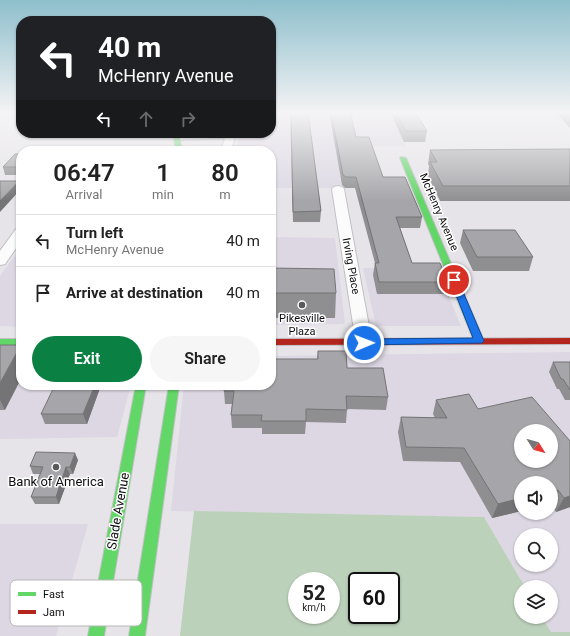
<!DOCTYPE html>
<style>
:root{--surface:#fff;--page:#f6f6f6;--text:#222;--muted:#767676;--line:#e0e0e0;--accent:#0b8043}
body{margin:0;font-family:Roboto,sans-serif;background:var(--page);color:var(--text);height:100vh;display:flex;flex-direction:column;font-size:15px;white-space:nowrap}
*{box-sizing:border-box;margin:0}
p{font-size:13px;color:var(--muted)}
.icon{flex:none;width:22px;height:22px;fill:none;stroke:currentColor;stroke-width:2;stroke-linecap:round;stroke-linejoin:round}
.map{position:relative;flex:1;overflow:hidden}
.side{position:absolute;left:16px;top:146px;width:260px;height:244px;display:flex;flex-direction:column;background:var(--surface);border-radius:16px;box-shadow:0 1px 3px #0004}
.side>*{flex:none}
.guide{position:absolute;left:16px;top:16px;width:260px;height:122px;border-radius:16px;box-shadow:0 1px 3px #0004;background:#202124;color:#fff;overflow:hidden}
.needle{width:26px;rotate:127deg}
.controls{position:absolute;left:514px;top:424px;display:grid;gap:8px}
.controls a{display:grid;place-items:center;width:44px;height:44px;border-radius:50%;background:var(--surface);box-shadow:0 1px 3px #0004;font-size:20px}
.speed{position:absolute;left:288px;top:572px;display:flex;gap:8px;font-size:20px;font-weight:700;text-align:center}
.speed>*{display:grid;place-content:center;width:52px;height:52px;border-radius:50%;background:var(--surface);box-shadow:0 1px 3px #0004;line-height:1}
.speed small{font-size:10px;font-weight:400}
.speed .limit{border:2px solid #111;border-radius:6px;background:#fff;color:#111}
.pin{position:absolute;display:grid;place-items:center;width:34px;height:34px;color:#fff;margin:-17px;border:2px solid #fff;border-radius:50%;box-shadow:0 1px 4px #0007}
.me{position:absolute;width:44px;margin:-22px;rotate:89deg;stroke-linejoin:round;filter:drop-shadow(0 0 3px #0008)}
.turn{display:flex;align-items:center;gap:14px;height:84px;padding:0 16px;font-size:18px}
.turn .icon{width:52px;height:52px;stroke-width:2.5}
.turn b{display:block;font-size:28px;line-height:34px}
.lanes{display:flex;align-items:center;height:38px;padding:0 16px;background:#0003;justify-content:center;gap:20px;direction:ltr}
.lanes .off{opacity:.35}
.eta{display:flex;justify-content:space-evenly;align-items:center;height:68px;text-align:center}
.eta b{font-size:24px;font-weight:600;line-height:28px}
.primary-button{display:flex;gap:8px;margin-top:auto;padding:8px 16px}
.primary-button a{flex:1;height:46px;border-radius:24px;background:var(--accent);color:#fff;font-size:16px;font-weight:600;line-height:46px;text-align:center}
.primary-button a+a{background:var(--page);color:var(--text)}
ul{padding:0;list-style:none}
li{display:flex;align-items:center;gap:12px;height:52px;padding:0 16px;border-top:1px solid var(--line)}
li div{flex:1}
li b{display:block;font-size:15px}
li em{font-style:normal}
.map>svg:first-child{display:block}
</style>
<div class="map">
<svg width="570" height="636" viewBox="0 0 570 636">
<rect width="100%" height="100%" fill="#e6e4e9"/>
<!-- built -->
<path fill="#dcd7e3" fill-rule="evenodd" d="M271 112H390L406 146 335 147 342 188H273L271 208V151H236L240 133H271Z
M94 148 166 150V151H91Z
M271 237 335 238 345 324 271 325Z
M21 248V327L0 326V276Z
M363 268H437L461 326H376Z
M570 352V632H551L542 617H551V587H525L484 517 171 511 184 385H271V356ZM521 431H551V461H521ZM521 483H551V513H521ZM521 535H551V565H521Z
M0 355H21V385H131L117 437 0 439Z
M0 524H88L56 636H0Z"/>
<!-- green -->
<path fill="#bcd1ba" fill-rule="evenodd" d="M194 511 484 517 525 587H521V617H542L551 632H570V636H180ZM297 581H331V615H297ZM357 581H391V615H357Z"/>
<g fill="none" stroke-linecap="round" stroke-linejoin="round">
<!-- street casing -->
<g stroke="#c2c0c4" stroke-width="2">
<path id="street" d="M236 133 231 151H221L225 138 177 140 172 137 177 134Z
M338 186 342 187 344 189 372 343 370 347 364 349 358 347 356 343 332 189 334 187Z
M21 228V241L5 264 0 265V251L16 229Z"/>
</g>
<!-- fast casing -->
<g stroke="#c2c0c4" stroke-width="2">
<path id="fast" d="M173 133H179L182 151H176Z
M401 157 406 158 484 341 482 343H476L474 341 400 158Z
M0 339H21V345H0Z
M136 385H146L104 636H88Z
M169 385H179L145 636H129Z"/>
</g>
<!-- jam casing -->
<g stroke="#c2c0c4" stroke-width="2">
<path id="jam" d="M570 338V344L271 345V339Z"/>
</g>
<!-- street -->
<use href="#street" fill="#fbfbfc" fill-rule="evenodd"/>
<!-- fast -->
<use href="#fast" fill="#63d668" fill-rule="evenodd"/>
<!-- jam -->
<use href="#jam" fill="#b3261e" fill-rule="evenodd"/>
</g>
<!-- wall -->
<path fill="#8f8e91" d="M290 112 321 211 320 222H293Z
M329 112H354L353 115H351L356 137 383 177 422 217 420 228H400L412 263 448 282 445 294H377L373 275 375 263 355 188H345L342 185Z
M390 112H415L427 131 425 142H404Z
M556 112H570V128Z
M570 149V201H440L428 176 429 166 428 164 430 150Z
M21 154V175H5L3 167Z
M463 230 533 257 529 271H473L460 243Z
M271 268 336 293 335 318H271Z
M0 345 5 410H0Z
M318 351 347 368 388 397 386 410 347 409 346 423 306 422 305 434H262V428H232L231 415 232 404H225L224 391 317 359Z
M553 362H570V400H565L559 389H557L549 372Z
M100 388 87 424H45L41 414Z
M436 400 478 409 570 441V507L556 512 551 505V483H521V511L492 518 460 462 403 461 398 432 401 417 435 418 433 414Z
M78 460 73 474H70L59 504H35L31 497 40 474H33L30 466Z"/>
<!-- shaded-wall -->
<path fill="#747476" d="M19 181 21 187V189L0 212V201Z
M21 345V379L5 410 0 400V383Z
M95 385H99L100 388 87 424 83 414Z
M75 453 78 460 73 474 70 467Z
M66 467 70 474 59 504 56 497Z
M558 490 551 503V492Z
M570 496V507L556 512 564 498Z
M521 498V511L492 518 498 504Z"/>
<!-- building -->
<path fill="#a6a5a9" stroke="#747476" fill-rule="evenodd" d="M291 112H308L321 211 293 212Z
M331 112H350L356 137H369L383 177H405L422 217H396L412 263H440L448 282H379L375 263H379L356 177H346L343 175Z
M396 112H415L427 131H406Z
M570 149V186H443L430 162H437L430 150Z
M15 154H21V167H3Z
M0 181H19L0 201Z
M463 230H515L533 257H477Z
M271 268 334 269 336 293H271Z
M0 345H21L0 383Z
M318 351H346L347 368H383L388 397 346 396 347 410 306 409V421H261L262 415H231L234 391H224L225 385H271V359H318Z
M553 362H570V390L563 379H561Z
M55 385H95L83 414H41Z
M469 394 478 409 532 397 570 441V496L564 498 558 490 551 492V483H521V498L498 504 464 448 406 447 401 417 447 418 436 400ZM521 431H551V461H521Z
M36 452 75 453 70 467H66L56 497H31L43 467 30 466Z"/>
<!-- sky -->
<linearGradient id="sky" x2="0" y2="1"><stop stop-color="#8ebfcc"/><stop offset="0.56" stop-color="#f4f3f5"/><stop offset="1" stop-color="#f4f3f5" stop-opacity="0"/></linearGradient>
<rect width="570" height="201" fill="url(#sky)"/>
<!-- route -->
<path fill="#1a73e8" stroke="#114b97" d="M454 277 458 280 484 341 482 343 361 345 359 343 364 339 473 338 450 280Z"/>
<!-- markers -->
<g fill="#59585b" stroke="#fff" stroke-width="1.5">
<circle cx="302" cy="305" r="4"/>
<circle cx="56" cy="467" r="4"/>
</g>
<g text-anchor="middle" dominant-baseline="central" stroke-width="3" stroke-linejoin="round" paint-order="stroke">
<!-- street labels -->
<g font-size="11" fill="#0d0c0f" stroke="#fff">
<text transform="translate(439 212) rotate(67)">McHenry Avenue</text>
<text transform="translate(351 266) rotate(80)">Irving Place</text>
</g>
<!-- poi labels -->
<g font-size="11" fill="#0d0c0f" stroke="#fff">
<text x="302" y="318">Pikesville<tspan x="302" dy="13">Plaza</tspan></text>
</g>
<!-- near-poi labels -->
<g font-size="13" fill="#0d0c0f" stroke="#fff">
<text x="56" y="481">Bank of America</text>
</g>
<!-- near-street labels -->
<g font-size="13" fill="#0d0c0f" stroke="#fff">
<text transform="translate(118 511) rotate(-80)">Slade Avenue</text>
</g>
</g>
<!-- legend -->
<rect x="10" y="580" width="132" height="46" rx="6" fill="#fff" stroke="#b6b6b7" stroke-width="1"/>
<rect x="18" y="592" width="18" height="4" fill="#63d668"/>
<rect x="18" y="610" width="18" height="4" fill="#b3261e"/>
<g font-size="11" fill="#0d0c0f">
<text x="43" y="598">Fast</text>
<text x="43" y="616">Jam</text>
</g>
</svg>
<div class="controls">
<a><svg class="needle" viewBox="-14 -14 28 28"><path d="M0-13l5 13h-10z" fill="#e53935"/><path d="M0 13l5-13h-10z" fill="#767676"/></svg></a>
<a><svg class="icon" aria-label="sound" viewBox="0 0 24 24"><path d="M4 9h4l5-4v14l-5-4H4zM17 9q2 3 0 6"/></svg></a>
<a><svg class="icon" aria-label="search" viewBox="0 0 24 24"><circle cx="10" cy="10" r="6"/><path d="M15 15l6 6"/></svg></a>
<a><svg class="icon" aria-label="layers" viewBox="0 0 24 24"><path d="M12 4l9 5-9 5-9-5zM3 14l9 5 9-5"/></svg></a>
</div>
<div class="speed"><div>52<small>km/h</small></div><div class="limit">60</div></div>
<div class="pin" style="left:454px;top:280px;background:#d93025"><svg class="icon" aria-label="arrive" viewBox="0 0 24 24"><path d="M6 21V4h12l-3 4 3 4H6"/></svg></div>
<svg class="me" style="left:364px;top:343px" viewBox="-20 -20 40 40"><circle r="17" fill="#1a73e8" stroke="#fff" stroke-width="3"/><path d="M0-11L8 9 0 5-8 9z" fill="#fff"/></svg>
<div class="guide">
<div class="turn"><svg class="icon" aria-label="left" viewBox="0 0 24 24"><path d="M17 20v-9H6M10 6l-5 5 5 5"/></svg><div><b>40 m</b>McHenry Avenue</div></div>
<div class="lanes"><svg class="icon" aria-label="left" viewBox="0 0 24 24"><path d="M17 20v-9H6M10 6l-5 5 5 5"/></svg><svg class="icon off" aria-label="ahead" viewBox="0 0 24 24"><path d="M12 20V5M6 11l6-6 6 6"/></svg><svg class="icon off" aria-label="right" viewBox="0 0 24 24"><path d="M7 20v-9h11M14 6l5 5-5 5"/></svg></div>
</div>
<section class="side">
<div class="eta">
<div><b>06:47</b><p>Arrival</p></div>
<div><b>1</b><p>min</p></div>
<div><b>80</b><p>m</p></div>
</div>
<ul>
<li><svg class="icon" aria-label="left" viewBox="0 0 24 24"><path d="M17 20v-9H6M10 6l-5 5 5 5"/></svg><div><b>Turn left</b><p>McHenry Avenue</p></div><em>40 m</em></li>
<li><svg class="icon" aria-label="arrive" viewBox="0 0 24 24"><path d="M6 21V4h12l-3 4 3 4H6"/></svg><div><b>Arrive at destination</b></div><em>40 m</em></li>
</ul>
<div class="primary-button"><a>Exit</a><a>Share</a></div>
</section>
</div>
